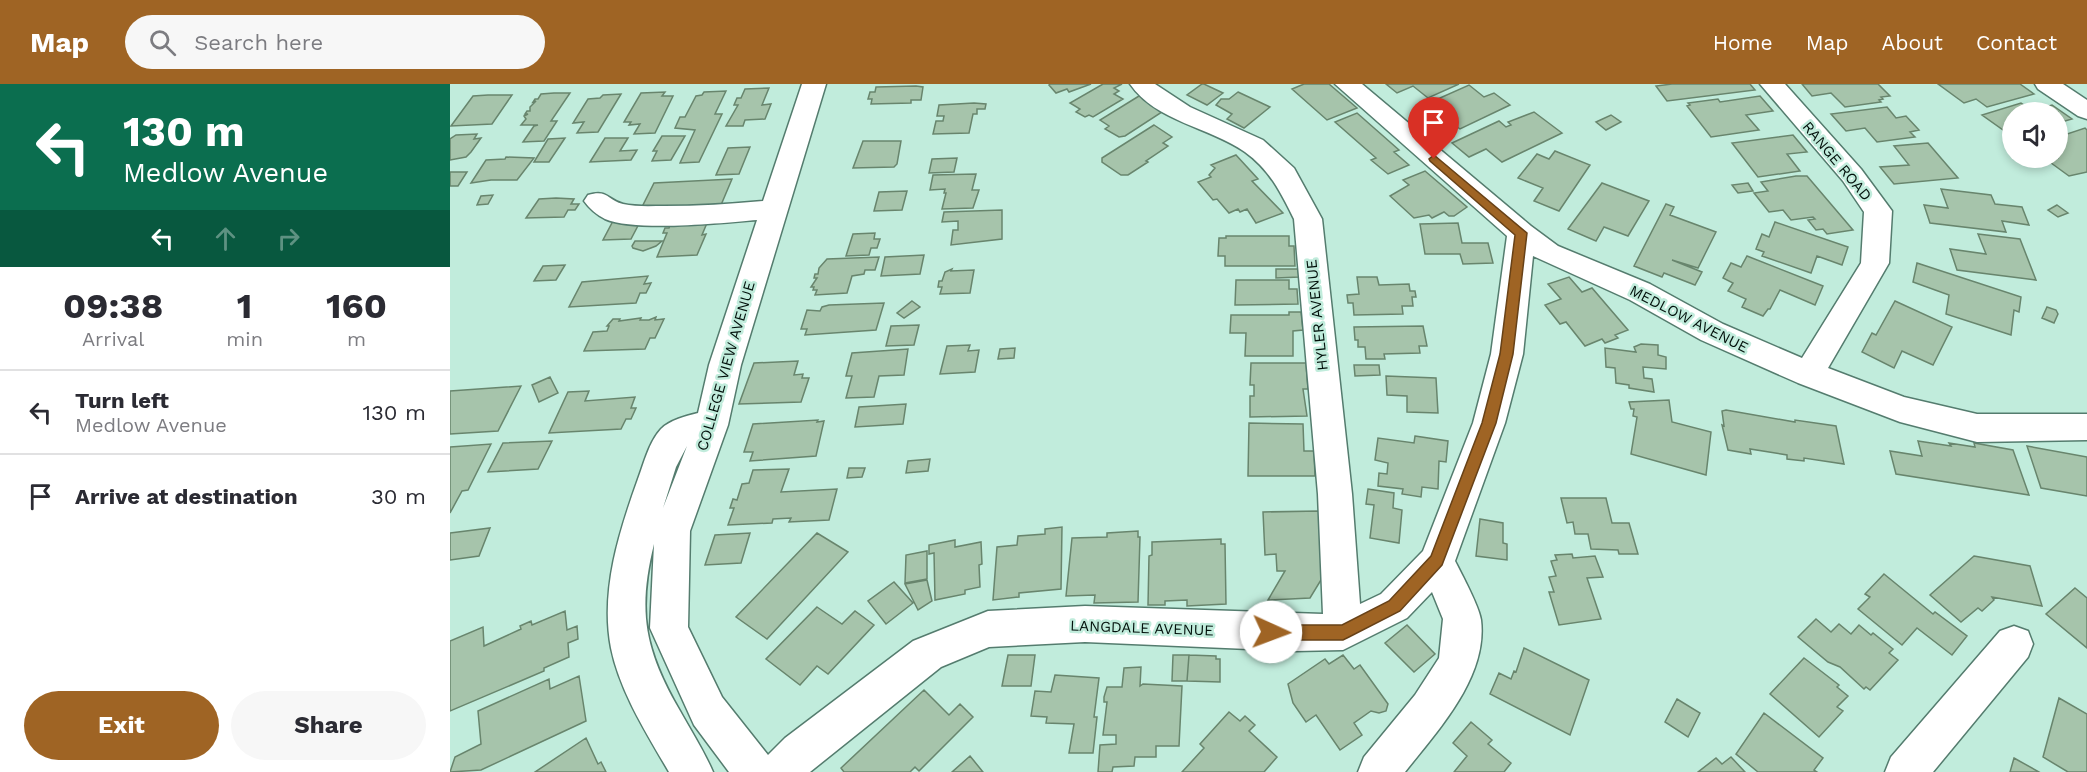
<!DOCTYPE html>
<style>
:root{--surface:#fff;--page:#f7f7f7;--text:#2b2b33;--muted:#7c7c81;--line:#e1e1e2;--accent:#9f6424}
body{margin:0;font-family:"Work Sans",sans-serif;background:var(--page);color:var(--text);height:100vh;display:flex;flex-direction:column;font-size:22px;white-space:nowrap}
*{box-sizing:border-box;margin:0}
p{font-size:20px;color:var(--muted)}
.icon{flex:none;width:33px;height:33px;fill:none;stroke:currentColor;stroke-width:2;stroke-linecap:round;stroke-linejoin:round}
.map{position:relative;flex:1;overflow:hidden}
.details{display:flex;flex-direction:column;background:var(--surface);width:450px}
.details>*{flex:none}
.hud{background:#0b6e4f;color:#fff;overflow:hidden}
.tools{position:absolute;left:1552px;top:18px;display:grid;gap:12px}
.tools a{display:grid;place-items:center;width:66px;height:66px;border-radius:50%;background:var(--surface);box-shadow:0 3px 9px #0003;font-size:30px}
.pin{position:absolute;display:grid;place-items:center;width:51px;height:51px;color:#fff;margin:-62px -26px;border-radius:50% 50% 50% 0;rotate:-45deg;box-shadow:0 0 6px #0007}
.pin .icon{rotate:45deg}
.me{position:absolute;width:66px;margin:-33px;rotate:92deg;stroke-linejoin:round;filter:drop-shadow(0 0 4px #0008)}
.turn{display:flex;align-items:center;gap:21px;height:126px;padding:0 24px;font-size:27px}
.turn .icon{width:78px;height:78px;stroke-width:2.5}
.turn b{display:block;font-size:42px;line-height:51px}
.lanes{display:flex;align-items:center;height:57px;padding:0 24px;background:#0003;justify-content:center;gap:30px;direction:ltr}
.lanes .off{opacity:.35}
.eta{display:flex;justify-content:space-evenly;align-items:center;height:102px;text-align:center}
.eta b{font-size:36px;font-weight:700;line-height:42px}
.action{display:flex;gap:12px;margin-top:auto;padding:12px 24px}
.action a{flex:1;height:69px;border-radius:36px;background:var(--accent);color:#fff;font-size:24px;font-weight:700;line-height:69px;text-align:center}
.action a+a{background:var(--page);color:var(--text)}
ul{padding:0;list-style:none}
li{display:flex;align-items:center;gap:18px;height:84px;padding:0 24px;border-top:2px solid var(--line)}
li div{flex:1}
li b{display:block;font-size:22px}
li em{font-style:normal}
header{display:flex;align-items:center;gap:36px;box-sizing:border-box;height:84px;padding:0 30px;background:var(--accent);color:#fff}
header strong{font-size:28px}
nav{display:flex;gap:33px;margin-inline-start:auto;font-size:21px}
.search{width:420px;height:54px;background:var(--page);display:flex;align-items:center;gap:15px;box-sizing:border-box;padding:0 21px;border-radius:33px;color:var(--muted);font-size:22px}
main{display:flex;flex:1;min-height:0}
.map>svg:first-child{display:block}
</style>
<header>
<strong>Map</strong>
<div class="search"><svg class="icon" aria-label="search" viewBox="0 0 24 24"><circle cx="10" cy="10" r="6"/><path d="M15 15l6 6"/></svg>Search here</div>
<nav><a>Home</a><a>Map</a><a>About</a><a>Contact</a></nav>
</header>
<main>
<section class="details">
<div class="hud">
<div class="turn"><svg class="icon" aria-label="left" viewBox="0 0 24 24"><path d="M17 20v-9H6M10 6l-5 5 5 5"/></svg><div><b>130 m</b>Medlow Avenue</div></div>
<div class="lanes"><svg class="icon" aria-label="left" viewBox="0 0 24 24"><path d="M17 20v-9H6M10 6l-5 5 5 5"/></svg><svg class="icon off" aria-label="ahead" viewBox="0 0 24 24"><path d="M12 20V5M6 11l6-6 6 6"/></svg><svg class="icon off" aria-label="right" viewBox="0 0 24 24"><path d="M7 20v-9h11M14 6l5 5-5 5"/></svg></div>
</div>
<div class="eta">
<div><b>09:38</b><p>Arrival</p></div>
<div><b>1</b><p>min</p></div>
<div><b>160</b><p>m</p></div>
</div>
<ul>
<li><svg class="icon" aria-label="left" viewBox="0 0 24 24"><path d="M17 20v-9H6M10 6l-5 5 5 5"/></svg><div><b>Turn left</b><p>Medlow Avenue</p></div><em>130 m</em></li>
<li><svg class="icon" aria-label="arrive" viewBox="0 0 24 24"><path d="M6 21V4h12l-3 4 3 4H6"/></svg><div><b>Arrive at destination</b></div><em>30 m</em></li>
</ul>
<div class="action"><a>Exit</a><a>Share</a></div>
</section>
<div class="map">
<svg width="1637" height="688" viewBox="0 0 1637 688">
<rect width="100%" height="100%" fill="#c1ecdc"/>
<!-- building -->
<path fill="#a6c4ab" stroke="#68856d" stroke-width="1.5" d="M600 0H641L619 8 617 5 606 9 599 1Z
M653 0H672L664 4 669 7 664 10 673 15 643 33 639 31 635 33 626 28 630 25 620 19Z
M752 0H754L773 9 757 21 737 11Z
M854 0H879L907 24 877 36 842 5Z
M936 0H1009L978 14 963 2 947 9Z
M1222 0H1300L1305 6 1217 17 1206 2Z
M1352 0H1428L1440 12 1431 13 1433 15 1429 16 1431 18 1395 23 1381 9 1362 12Z
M1488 0H1570L1584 10 1537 23 1526 15 1514 19Z
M1019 1 1034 13 1044 9 1060 21 1010 45 994 33 980 39 963 26Z
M426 3 466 2 473 3 471 16H461V19L421 20 422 15H418L420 8H425Z
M319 4 312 21 321 20 315 35 295 36 293 42H276L288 21H284L287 14H291L295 5Z
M276 7 265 30H272L249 78 230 79 245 46 225 44 230 33H235L246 12 252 11 254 8Z
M215 8 212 12H223L205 49 184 50 190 40 179 41 181 38H174L191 9Z
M788 8 820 23 794 44 777 35 782 30 766 21 771 15H779Z
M104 9H120L101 37H107L94 57 73 58 84 42 88 41H71L76 35 74 32 78 30H75L77 27H80V23L86 17 83 18 85 15H88L91 10Z
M171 10 148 48 127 49 134 38 123 39 138 15 150 14 153 11Z
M38 11H62L42 40 1 42 23 12Z
M689 12 712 28 675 52 669 53 655 45 659 42 650 36Z
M1310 12 1323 27 1296 31 1309 46 1261 53 1237 22 1240 21 1238 19 1268 15 1270 18Z
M524 19 536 20 535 25H527V30H523L519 49 483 50 486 37H493L494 32H487L489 21Z
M1571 19 1583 27 1602 21 1622 35 1608 39V28H1563V53L1532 31Z
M1437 23 1446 34 1456 32 1469 46 1460 48 1465 53 1427 58 1415 44 1396 47 1381 30Z
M1084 28 1112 49 1052 78 1036 65 1019 73 1002 59 1049 37 1056 43 1061 41 1058 38Z
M907 29 949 66 944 68 959 81 938 90 921 76 926 74 885 38Z
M1161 31 1171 38 1156 46 1146 38Z
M704 41 722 53 713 59 718 62 696 77 698 78 678 91H671L652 78V74Z
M1635 44 1637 46V88L1619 92 1597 76 1608 74V53Z
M27 50 24 55 31 54 21 68 16 73 0 76V55L6 51Z
M1343 51 1357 68 1337 70 1350 87 1308 93 1282 59Z
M212 52H235L221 76 202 77 207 67H203Z
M115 54 99 78H84L98 55Z
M155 54H178L170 67 187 66 181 76 140 78Z
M413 57H451L447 80 444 83 403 84Z
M1478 59 1508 94 1444 100 1430 83 1459 81 1444 62Z
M300 63 289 90 266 91 278 64Z
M1105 67 1140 81 1109 127 1084 117 1093 104 1068 94 1087 70 1099 75Z
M786 71 808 95 802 97 833 129 806 139 797 125 790 128 788 125 779 129 767 115 763 116 748 98 761 93 759 91 765 84 761 81Z
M56 73 84 74 67 96H41L21 99 36 76 55 75Z
M507 74 504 88 479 89 482 75Z
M975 87 1017 123 1004 132H999L994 128 982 134 979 131 964 134 940 112 959 101 953 96Z
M0 88H17L8 102H0Z
M526 90 522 106H529L523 124 492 125 496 109H494L495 105 480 106 483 91Z
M1346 92H1357L1403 146 1377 150 1373 145 1366 146 1358 136 1365 135 1363 133 1341 136 1333 126 1319 128 1304 109 1318 107 1311 98Z
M282 95 271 121 190 127 204 99Z
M1152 99 1199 117 1178 152 1154 143 1146 157 1118 145Z
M1298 99 1303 107 1288 109 1282 101Z
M1491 105 1541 111 1545 120 1572 123 1579 141 1552 137 1556 148 1480 139 1474 121 1498 124Z
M457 107 452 126 424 127 429 108Z
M43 111 38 120 27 121 31 112Z
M106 114 124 115 121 120H129L125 126H118L114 133 76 134 89 115Z
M1216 120 1224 123 1220 131 1266 148 1248 184 1222 176 1252 188 1245 201 1214 189 1212 193 1184 182Z
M1607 121 1618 129 1608 133 1598 126Z
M552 126V155L501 161 503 146H508V137L492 138 494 128Z
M191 136 181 155 153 156 163 137Z
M1325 138 1398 163 1392 181 1367 172 1361 189 1312 172 1314 168 1306 165 1312 150 1319 153Z
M257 139 252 151 256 150 247 171 207 173 217 149H213L215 144H219L220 141Z
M1008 139 1012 159H1038L1043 179 1013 180 1010 170H975L970 140Z
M425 149 424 155H430L427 164H421L419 171 396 172 403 150Z
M1528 150 1570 155 1586 196 1507 186 1500 165 1536 170Z
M776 152H839V162H844L845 182H775V172H768L769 154H776Z
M185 157H212L206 162 193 167 183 164 182 162Z
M474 171 470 190 431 192 435 173Z
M1297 172 1373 202 1365 221 1330 206 1320 225H1318L1313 232 1292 223 1296 215 1278 207 1283 199 1273 194 1281 179 1291 183Z
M429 173 425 186H415L414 190 402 192 397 209 365 211 367 206H363L364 203H361L367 194H364L365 190H368L369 184 377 175Z
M1467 179 1571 213 1569 228 1564 226 1561 251 1496 230 1499 211 1463 198Z
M115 181 106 196 84 197 93 182Z
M502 185 501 187 524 186 520 209 490 210 492 203H488L489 197H492L495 188Z
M826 185H848L849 193 826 194Z
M198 192 194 200 201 199 196 209H190L186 219 119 223 132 198Z
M907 193H927L929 201 959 200 960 207H965L966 213H962L963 222H952L953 230 904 231 903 219H898L897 211 909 210Z
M1119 193 1132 208 1142 204 1178 246 1165 251 1168 254 1155 259 1152 255 1135 262 1116 238 1110 240 1095 221 1111 215 1098 200Z
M786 196H839V205H847L848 220 785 221Z
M462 217 470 223 454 234 447 229Z
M1445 217 1502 243 1483 281 1452 267 1444 284 1412 268 1422 249 1426 251Z
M434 219 426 246 355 251 357 245H351L357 226 370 227 372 223 379 221Z
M1597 223 1606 226 1608 230 1604 239 1592 234Z
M839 228H851L853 246 843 247V272H795L796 249H780L781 231H839Z
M206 233 205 236 214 235 205 254H200L195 265 134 267 143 248 157 247 159 242H157L163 235H170L169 237 191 234 190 236H199Z
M469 241 464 261 436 262 441 242Z
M973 242 977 262H969L970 269 934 270 935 275H916L915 263H908V256H905L904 243Z
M1191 260 1208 261V271L1216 273V285L1193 283 1194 294 1202 295 1204 308 1179 304V301L1166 299 1165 284 1156 283 1155 264 1186 268 1184 263Z
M520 261 518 267 529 266 525 288 490 290 497 262Z
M565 264 564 274 548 275 550 265Z
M458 265 454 291 429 292 424 313 396 314 402 292H396L402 269Z
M348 277 344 291 353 290 352 294H359L351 318 289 320 304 279Z
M801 279H856L858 305H853L857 332 800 333V312H804V301H800Z
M904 281H929L930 291 905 292Z
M936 292 986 294 988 329 957 328V312L937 311Z
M100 293 108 309 89 318 82 301Z
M71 302 48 347 0 350V307Z
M139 307 135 317 185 313 181 324H186L181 335H176L171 345 99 349 118 308Z
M1219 316 1222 338 1261 348 1256 391 1181 370 1187 333 1183 332 1184 325H1181L1179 318Z
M456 320 453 340 405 343 409 323Z
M1276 326 1345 338V336L1386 342 1394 380 1354 374V377L1337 375V371L1300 365 1301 370 1278 366 1272 341 1274 342 1272 327Z
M368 336 367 338 374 337 366 372 300 377 303 368H294L303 340Z
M799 339 853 340 854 367H864L865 392H798Z
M965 352 998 357 996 378 989 377 988 405 972 403 971 413 952 410 953 405 928 402 929 389 937 390 938 379 925 376 928 354 964 359Z
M102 357 88 385 38 388 53 359Z
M1468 357 1501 362 1499 359 1525 363 1524 359 1563 366 1579 411 1446 390 1440 367 1472 372Z
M41 360 18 406 12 407 0 429V363Z
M1577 362 1637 373V412L1591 404Z
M480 375 478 387 456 389 458 377Z
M399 384H415L412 393 397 394Z
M339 385 331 408 387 405 379 436 339 438 341 434 323 435 322 439 278 441 284 424H280L283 415 287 416 292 400 299 399 303 386Z
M918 405 944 409 943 424 952 426 949 459 920 454 924 421 916 420Z
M1111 414H1156L1162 439H1179L1188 470H1169L1168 466 1141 465 1138 450H1125L1123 438 1117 439Z
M869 427 874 491 860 514 818 516 835 487H827L826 470 815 471 813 428Z
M1030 435 1053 439V459L1057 460V476L1026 472Z
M612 443 611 505 569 509V513L543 516 547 463 567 461 568 452 595 450V445Z
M40 444 29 472 0 476V449Z
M688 447V453H690L688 518 644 519 645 511 616 512 622 454 657 453V449Z
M300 449 291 479 255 481 265 451Z
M367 449 398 468 317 555 286 533Z
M771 455V460H775L776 520 737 522V516L715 517V521H698L699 472 702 471V458Z
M505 456V463L531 458 532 480 529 481 530 503 515 506V510L485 516 484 469 479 470V461Z
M477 467V495L455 499 456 471Z
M1122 470 1123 474 1145 472 1153 493 1137 494 1151 535 1109 541 1099 508H1104L1099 493 1106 492 1101 477 1107 476 1105 471Z
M1524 472 1580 482 1592 522 1542 513 1544 516 1532 527 1528 524 1511 538 1480 511Z
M1434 490 1483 530 1485 528 1517 552 1502 571 1467 544 1452 561 1408 525 1420 513 1415 510Z
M477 496 482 517 468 526 455 500Z
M444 498 463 519 436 540 418 517Z
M1625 504 1637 514V564L1596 530Z
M367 523 392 540 405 527 424 541 378 590 367 582 350 601 316 575Z
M115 527 117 546 127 542 128 555 118 559 119 573 94 584V587L0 627V557L33 543 34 562 71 545 70 542 81 537 82 541Z
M1366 535 1381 548 1389 540 1401 550 1409 541 1421 551 1423 549 1443 565 1439 569 1448 576 1420 606 1416 603 1414 605 1390 583 1378 578 1348 553Z
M957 541 985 570 964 588 935 559Z
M1074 564 1139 596 1120 651 1040 610 1049 589 1061 595 1064 587 1066 588Z
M558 571H585L581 602H552Z
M723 571H739L737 597H722Z
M739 571 766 572V575H770V598L737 597Z
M893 571 904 585 910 581 938 620 936 627 929 629 921 627 904 639 912 651 890 666 866 631 856 638 843 619 838 600 875 575 879 580Z
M1354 574 1389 601 1387 603 1398 612 1387 623 1393 627 1369 653 1320 610Z
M691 583 690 602 693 600 732 602 729 662H706V673H685L684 682 663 683 662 688H648L650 661 666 660V651H653L657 618H654V613L657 603H672L674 584Z
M605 591 649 594 644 633H647L643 669H619L624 640 596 639 597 633 581 632 585 607 601 608Z
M129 592 136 637 31 686 0 688 5 673 31 660 28 627 99 595 100 605Z
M474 606 499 631 510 620 523 633 469 687 465 683 460 688H394L391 684Z
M1609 614 1637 630V688H1618L1593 673Z
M1227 615 1250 629 1238 653 1215 638Z
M779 628 790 637 795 632 805 641 799 647 827 673 814 688H732L754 664 750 660Z
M1314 629 1373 674 1364 686 1367 688H1308L1286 670Z
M1021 638 1042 656 1038 660 1061 679 1054 688H1004L1017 672 1003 659Z
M136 654 148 680 151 678 156 688H85Z
M520 672 533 688H502Z
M1281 673 1295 688H1248L1266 674 1272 680Z
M1564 674 1589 688H1560Z"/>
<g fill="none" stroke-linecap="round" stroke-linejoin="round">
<!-- minor casing -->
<g stroke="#547c6e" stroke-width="3">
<path id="minor" d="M352 0H376L291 281 278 341 240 447 238 543 272 613 318 671 335 654 463 557 538 527 635 522 873 530 868 410 844 135C831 109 820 86 795 68 760 43 706 38 680 0H705L740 23 813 56 844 84 872 135 902 410 910 520 931 510 973 467 1023 339 1041 270 1057 152 885 0H912L1081 142 1108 162 1200 200 1273 240 1352 274 1411 179 1414 128 1393 97 1310 0H1335L1411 85 1442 127 1439 179 1378 284 1454 313 1527 330H1637V356L1527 358 1450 338 1348 299 1251 256 1180 216 1083 172 1073 270 1055 339 1005 477C1012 491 1029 522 1031 536 1038 593 988 646 955 688H908L914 673 965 611 989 574 993 535 982 508 957 534 893 566 845 567 635 558 539 563 491 583 360 688H279L244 641 200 544 204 460C187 528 195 567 230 627 241 647 254 667 263 688H219C197 650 170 608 161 564 150 507 169 448 188 395 194 379 199 358 211 345 220 336 236 332 248 329L259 281 307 136C273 139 185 148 155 135 147 131 139 124 134 117L138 111C158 105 157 116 173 120 186 123 201 122 215 122 248 122 280 120 313 117ZM237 362 213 424 226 383Z
M1585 0H1613L1637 16V35L1628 32 1588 5Z
M1564 542 1578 547 1583 560 1578 573 1483 688H1435L1441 673 1550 547Z"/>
</g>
<!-- minor -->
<use href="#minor" fill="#fff" fill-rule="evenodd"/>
</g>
<!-- route -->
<path fill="#9f6424" stroke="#674117" stroke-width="1.5" d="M984 71 1077 149 1063 270 1046 339 992 481 950 527 899 553 893 556H821L816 554 813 548 816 543 821 541H892L939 517 981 472 1032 339 1050 270 1065 151 980 77 979 75Z"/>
<g text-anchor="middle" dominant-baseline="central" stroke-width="5" stroke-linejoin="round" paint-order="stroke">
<!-- street labels -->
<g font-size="15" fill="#02100b" stroke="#c1ecdc">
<text transform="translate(1387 77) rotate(50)">RANGE ROAD</text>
<text transform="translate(867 231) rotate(-96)">HYLER AVENUE</text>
<text transform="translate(1239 235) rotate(27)">MEDLOW AVENUE</text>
<text transform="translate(276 282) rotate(-74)">COLLEGE VIEW AVENUE</text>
<text transform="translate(692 544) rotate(2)">LANGDALE AVENUE</text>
</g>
</g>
</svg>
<div class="tools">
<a><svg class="icon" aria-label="sound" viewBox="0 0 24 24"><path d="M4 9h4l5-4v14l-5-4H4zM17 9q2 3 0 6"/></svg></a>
</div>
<div class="pin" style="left:984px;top:75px;background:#d93025"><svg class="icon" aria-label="arrive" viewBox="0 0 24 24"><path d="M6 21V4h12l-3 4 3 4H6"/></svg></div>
<svg class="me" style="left:821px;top:548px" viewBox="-20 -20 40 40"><circle r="19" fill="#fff"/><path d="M0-13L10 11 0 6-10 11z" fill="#9f6424"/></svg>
</div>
</main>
